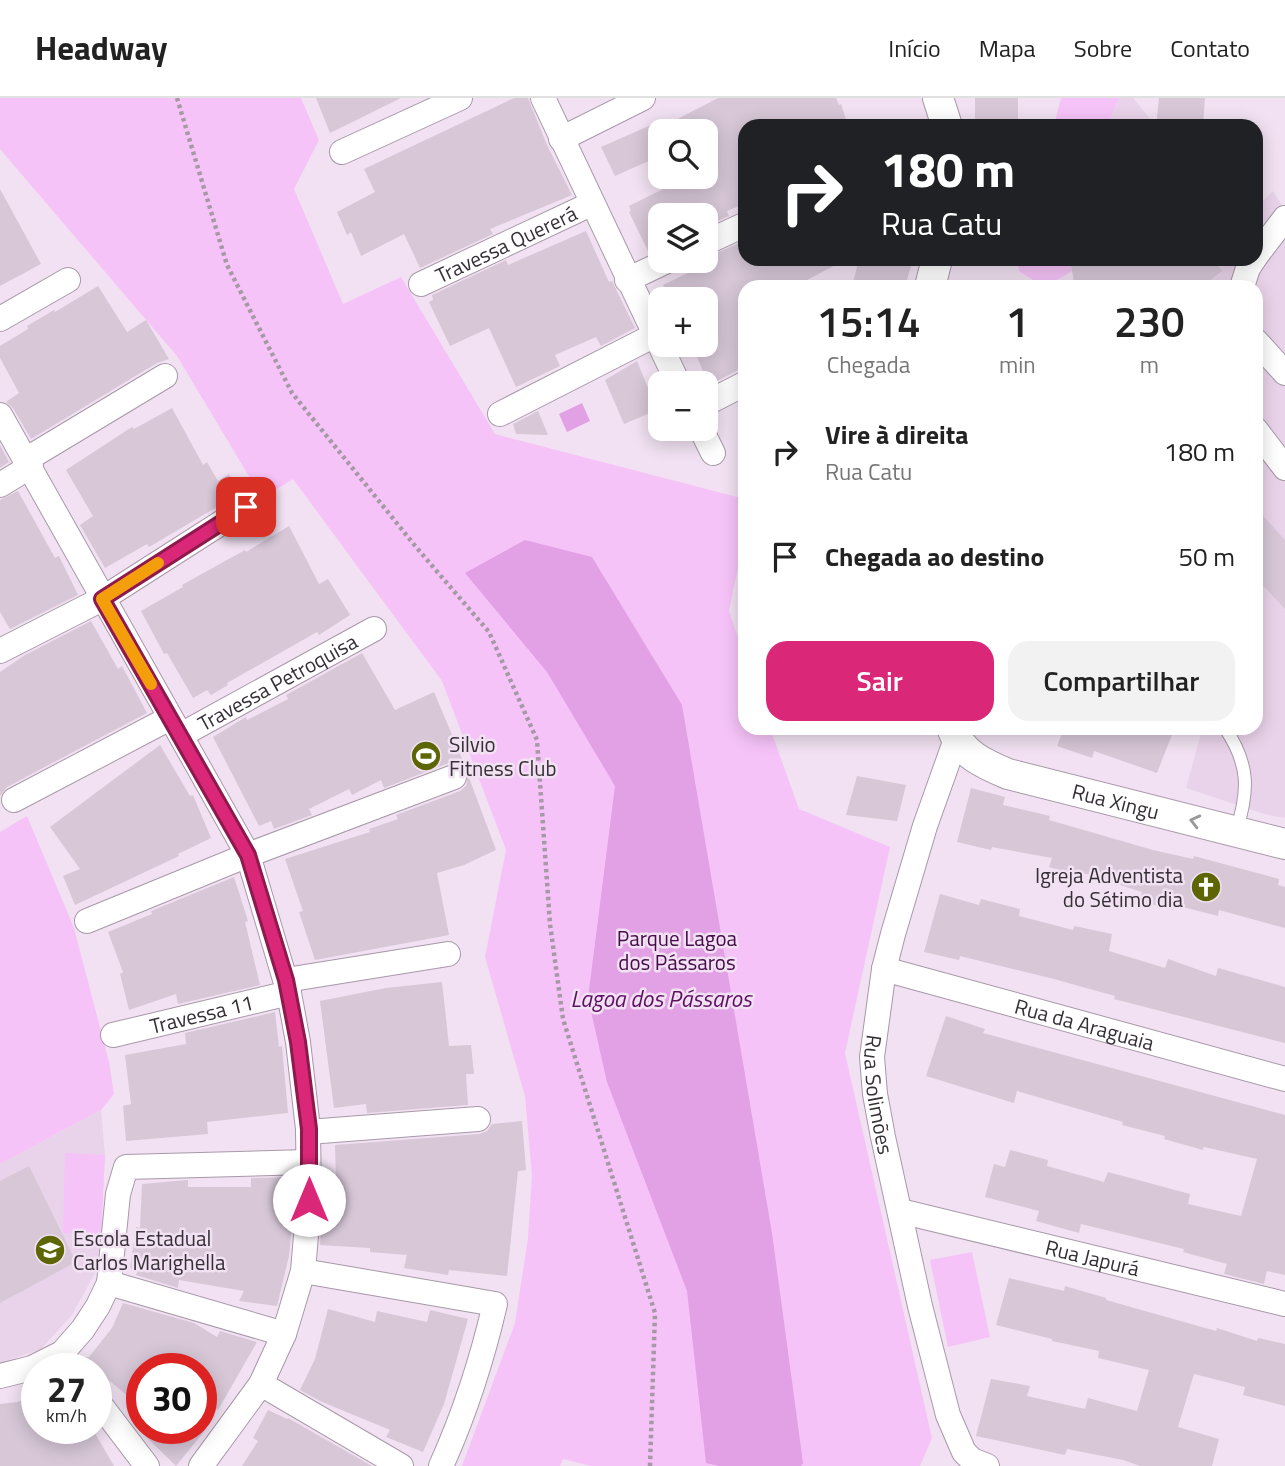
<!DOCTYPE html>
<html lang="pt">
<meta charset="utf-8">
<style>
:root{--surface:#fff;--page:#f2f2f2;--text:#222;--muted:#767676;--line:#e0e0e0;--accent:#db2777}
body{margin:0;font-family:"Titillium Web",sans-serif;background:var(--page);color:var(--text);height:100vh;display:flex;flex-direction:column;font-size:26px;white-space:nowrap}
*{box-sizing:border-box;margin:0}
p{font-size:23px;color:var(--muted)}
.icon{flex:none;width:38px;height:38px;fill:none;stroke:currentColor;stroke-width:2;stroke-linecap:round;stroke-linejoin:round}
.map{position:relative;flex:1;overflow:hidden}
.sheet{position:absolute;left:738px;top:182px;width:525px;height:455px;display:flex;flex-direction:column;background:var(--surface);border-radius:21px;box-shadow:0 4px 18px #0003}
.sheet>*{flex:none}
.banner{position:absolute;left:738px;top:21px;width:525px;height:147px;border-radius:21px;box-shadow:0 4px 18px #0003;background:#202124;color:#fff;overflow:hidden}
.fabs{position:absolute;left:648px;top:21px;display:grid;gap:14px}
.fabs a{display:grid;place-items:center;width:70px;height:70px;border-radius:14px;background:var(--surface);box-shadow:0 4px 18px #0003;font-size:35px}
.speed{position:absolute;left:21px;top:1255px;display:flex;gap:14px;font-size:35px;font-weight:700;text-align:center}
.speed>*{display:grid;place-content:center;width:91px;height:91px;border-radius:50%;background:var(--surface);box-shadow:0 4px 18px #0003;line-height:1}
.speed small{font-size:18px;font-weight:400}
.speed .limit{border:10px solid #d22;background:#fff;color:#111}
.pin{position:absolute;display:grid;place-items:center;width:60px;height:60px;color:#fff;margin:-30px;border-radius:14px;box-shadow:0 4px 10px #0006}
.me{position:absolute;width:77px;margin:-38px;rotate:0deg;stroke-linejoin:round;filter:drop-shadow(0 0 5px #0008)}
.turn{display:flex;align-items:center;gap:24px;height:147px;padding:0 28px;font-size:32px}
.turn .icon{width:91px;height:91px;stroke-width:2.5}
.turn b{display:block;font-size:49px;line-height:60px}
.eta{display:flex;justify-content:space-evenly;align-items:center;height:119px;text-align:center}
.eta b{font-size:42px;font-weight:600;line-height:49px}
.cta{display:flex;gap:14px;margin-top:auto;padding:14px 28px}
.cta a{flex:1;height:80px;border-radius:21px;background:var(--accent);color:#fff;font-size:28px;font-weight:600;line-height:80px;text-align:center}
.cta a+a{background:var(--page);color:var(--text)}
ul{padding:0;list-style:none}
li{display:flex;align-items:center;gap:21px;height:105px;padding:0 28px}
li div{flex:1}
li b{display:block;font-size:26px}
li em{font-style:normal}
header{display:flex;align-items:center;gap:42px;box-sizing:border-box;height:98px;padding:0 35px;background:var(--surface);border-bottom:2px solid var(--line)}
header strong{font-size:33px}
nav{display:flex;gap:38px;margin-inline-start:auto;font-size:24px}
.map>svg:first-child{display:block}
</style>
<header>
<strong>Headway</strong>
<nav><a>Início</a><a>Mapa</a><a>Sobre</a><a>Contato</a></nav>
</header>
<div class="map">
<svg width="1285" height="1368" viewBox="0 0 1285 1368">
<rect width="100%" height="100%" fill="#f1e1f2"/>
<!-- built -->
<path fill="#e9d3ea" d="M1119 0H1133L1156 28H1107Z
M1273 93 1285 112V720L1264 716 1186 690 1200 639 1195 630H1256V189H1075L1070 161H1256L1257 109Z
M101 1012 105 1057 99 1168 72 1217 41 1251 0 1265V1066Z"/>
<!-- green -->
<path fill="#f6c3f8" d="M0 0H301L319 42 294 91 343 206 401 179 495 336 745 401V435L729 513 745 560 746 630H770L799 711 890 749 845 955 932 1340 920 1368H591L563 1361 560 1368H462L515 1225 528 1140 532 1078 525 998 485 859 506 752 442 583 293 381 262 400 177 258 0 51Z
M1061 0H1119L1107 28H1054Z
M1015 161H1070L1072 173 1045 189 1020 174Z
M27 718 74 830 109 964 114 996 101 1012 0 1066V734Z
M65 1055 105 1057 101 1137 63 1135Z
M972 1154 990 1239 948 1249 930 1162Z"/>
<!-- water -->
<path fill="#e2a0e5" d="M582 305 590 323 567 334 559 316Z
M525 442 592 459 682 607 772 1135 803 1365 801 1368H719L706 1365 687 1193 607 984 588 900 615 688 547 574 465 475Z"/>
<!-- building -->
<path fill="#d7c7d7" d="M316 0H401L330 35Z
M514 0H528L547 47 572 97 490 131 493 136 420 170 404 136 361 158 351 134 347 137 337 114 375 94 364 71Z
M718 0H836L839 7 841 6 848 28H746V105L727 113 729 118 705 128V117H660V150L649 155 629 114 631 113 629 108 663 91 657 79H705V33H660V58L615 78 601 49 660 23V30Z
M975 0H1018V28H975Z
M1159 0H1205L1203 28H1156Z
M0 91 41 166 0 188Z
M586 133 609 184 612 183 635 230 601 248 596 239 555 257 560 268 516 289 489 230 450 248 429 204 433 202 432 197 506 162 508 167Z
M739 145 745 161H847L805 183 807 189H746V268L709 287 692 247H705V201H670L663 187 708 165 706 160Z
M859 161H913L905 189H852Z
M1070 161H1212L1222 173 1202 189H1075Z
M98 188 127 234 146 222 169 261 157 265 31 341 13 310 6 304 19 295 0 260V248L28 231 27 228 54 212 55 214Z
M637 263 657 312 624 326 605 282Z
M172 310 203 367 207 364 218 383 229 376 239 396 149 449 147 446 105 470 80 427 93 418 66 372 132 329 134 331Z
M538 313 548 337 516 336 513 326Z
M0 347 9 364 0 370Z
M18 393 55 460 59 458 78 497 10 531 0 514V402Z
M1256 410 1285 442V511L1256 480Z
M289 428 319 486 328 481 350 517 319 537 317 534 227 585 228 587 211 597 207 592 193 600 167 555 164 556 141 513 183 489 182 487 245 452 246 454Z
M91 523 118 571 122 568 147 615 7 689 0 698V574L25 557Z
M362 555 395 612 434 594 466 670 457 665H449L384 690 381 682 352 697 349 691 309 711 312 717 274 731 271 723 259 728 213 639 246 619 247 622 288 601 286 597Z
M1064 630H1161L1173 634 1157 675 1094 653 1092 660 1057 648Z
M160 647 190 698 193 697 211 740 178 756 179 758 75 807 63 778 80 771 50 729Z
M468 677 496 752 464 767 437 775 449 837 315 862 299 814 303 813 285 761 370 734 369 731 398 721 396 717 460 693 466 688Z
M857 678 906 687 897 723 846 717Z
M971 690 1005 699 1003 707 1050 718 1049 722 1153 752 1193 761 1194 758 1279 781 1278 787 1285 789V830L1219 812 1218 818 1175 807 1173 812 1140 803 1142 794 1083 775 1082 778 1049 769 1052 760 992 749 991 752 957 744Z
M234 779 248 823 245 824 260 887 178 906 176 896 129 912 120 876 123 874 108 834 152 816 151 813Z
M940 796 979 807 981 801 1020 811 1019 818 1073 832 1074 828 1112 836 1109 853 1165 870 1168 861 1216 878 1218 870 1285 889V945L1114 901 1115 898 1054 881 960 858 959 862 924 854Z
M442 884 449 948 471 947 474 976H466L468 1007 367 1015 366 1006 334 1010 320 903 386 890Z
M275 914 279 949 282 948 288 1015 207 1024 208 1036 126 1043 123 1008 131 1006 125 957 186 946 185 935Z
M946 918 985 931 983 935 1285 1017V1177L1267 1173 1264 1186 1224 1176 1227 1166 1183 1154 1184 1151 1081 1126 1079 1135 1036 1123 1039 1113 985 1099 994 1066 1005 1069 1010 1052 1048 1062 1047 1068 1104 1084 1108 1074 1190 1096 1188 1106 1241 1118 1257 1061 1204 1049 1203 1052 1164 1041 1165 1038 1122 1027 1123 1024 1017 993 1014 1005 926 978Z
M522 1023 526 1072 518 1073 507 1178 449 1172 448 1177 404 1170 407 1157 370 1154V1150L320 1147 322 1119 337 1120 335 1047 479 1036 487 1033 492 1026Z
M29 1068 76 1164 0 1205V1083Z
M291 1079 293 1119 289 1158 277 1208 239 1203 244 1193 179 1182 178 1190 136 1177 138 1172 130 1170 136 1129 140 1130 142 1086 188 1082V1089H251V1080Z
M1009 1180 1064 1193 1065 1188 1106 1200V1202L1216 1233 1217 1230 1257 1243 1258 1240 1285 1246V1308L1243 1297 1245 1289 1194 1276 1178 1329 1219 1341 1212 1368H1140L1123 1362 1067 1351 1065 1357 976 1338 991 1281 1030 1288 1027 1298 1085 1311 1088 1300 1137 1313 1149 1272 1098 1260 1099 1253 1052 1243V1241L996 1227Z
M123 1205 194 1225 217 1239 220 1233 257 1244 218 1312 201 1298V1270H142V1310L81 1259H89L112 1230Z
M328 1211 375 1224 377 1213 427 1224 430 1212 468 1221 444 1306 423 1354 386 1339 390 1332 320 1303 300 1292 315 1261Z
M37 1294V1330H92L114 1368H0V1306L18 1304Z
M268 1312 287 1321 288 1320 372 1368H242L258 1343 253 1340Z
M137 1330H207L176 1368Z"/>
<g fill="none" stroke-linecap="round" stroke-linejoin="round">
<!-- service casing -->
<g stroke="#a899a9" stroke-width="14">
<path id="service" d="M1225 630C1250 667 1249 693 1236 734"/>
</g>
<!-- minor casing -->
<g stroke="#a899a9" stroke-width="26">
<g id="minor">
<path d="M543 0 678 285"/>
<path d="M561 41 643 0"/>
<path d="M342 54 460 0"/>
<path d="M705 145 746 126"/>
<path d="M1256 158 1285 120"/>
<path d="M627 182 667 163"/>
<path id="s1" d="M421 186 591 106"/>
<path d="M1242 189 1248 170 1254 161"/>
<path d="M0 221 68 182"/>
<path d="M1256 243 1285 275"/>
<path d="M705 306 746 285"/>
<path d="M500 316 653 238"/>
<path d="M0 317 248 757 289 895 298 944 308 1031 309 1102 303 1173 284 1236 261 1286 201 1368"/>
<path d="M701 331 713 355"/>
<path d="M1256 332 1285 370"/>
<path d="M27 361 165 278"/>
<path d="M0 387 31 368"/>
<path d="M0 553 102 501 246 409"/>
<path id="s2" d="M181 637 374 531"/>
<path id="s3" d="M956 641 925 728 893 836 884 871 872 959 875 996 883 1039 920 1208 948 1317 964 1354 972 1362 987 1368"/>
<path d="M14 702 170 620"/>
<path d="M87 823 248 757 454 679"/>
<path id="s4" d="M884 871 1285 981"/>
<path d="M286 882 448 856"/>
<path id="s5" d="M113 937 289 895"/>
<path d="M308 1034 478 1021"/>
<path id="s6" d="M900 1113 1285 1206"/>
<path d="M303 1173 495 1206C482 1262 465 1315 441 1368"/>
<path d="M109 1185 284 1236"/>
<path d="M0 1278 32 1270 62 1255 83 1231 98 1208 109 1185 118 1096 126 1069 308 1064"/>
<path d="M261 1286 401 1368"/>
<path d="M96 1301 147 1368"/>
</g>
</g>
<!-- tertiary casing -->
<g stroke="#a899a9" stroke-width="32">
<g id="tertiary">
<path d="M938 0 947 28"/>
<path d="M930 189 937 161"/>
<path id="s7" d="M952 630C961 656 984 666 1008 676L1285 746"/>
</g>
</g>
<!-- path -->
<path stroke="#a599a5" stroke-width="4.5" stroke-dasharray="3.5 3.5" stroke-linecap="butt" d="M177 0 227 167 292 295 416 449 489 534 537 642 550 826 563 921 655 1215 650 1368"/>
<!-- service -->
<use href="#service" stroke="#fff" stroke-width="12"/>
<!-- minor -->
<use href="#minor" stroke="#fff" stroke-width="24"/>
<!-- tertiary -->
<use href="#tertiary" stroke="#fff" stroke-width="30"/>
</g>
<!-- one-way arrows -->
<defs><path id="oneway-chevron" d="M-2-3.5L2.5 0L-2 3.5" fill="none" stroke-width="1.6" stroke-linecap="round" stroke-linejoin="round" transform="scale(1.75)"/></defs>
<use stroke="#9a989a" href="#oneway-chevron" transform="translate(1195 723) rotate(-166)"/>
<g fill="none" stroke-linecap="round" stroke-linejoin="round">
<!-- route casing -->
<g stroke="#8e194d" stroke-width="18">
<path id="route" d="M246 409 102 501 248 757 286 882 298 944 309 1031V1102"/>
</g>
<!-- route -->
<use href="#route" stroke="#db2777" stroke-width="12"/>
<!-- slow -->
<path stroke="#f59e0b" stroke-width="12" d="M151 586 102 501 158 465"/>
</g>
<!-- icons -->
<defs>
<g id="stadium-disc" transform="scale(1.575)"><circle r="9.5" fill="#5e6505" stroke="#f1e1f2"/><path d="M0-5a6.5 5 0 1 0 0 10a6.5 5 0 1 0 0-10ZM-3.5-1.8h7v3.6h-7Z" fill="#fff"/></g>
<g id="church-disc" transform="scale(1.575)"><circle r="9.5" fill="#5e6505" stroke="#f1e1f2"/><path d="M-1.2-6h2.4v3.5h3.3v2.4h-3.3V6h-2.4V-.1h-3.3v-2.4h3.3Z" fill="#fff"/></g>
<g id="school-disc" transform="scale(1.575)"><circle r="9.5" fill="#5e6505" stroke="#f1e1f2"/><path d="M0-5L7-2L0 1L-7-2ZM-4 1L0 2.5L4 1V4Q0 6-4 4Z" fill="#fff"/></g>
</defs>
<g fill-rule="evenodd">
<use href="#stadium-disc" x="426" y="658"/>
<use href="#church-disc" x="1206" y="789"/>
<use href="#school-disc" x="50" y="1152"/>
</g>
<g text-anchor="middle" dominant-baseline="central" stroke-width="5" stroke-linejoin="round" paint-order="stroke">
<!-- street labels -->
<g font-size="21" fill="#363036" stroke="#f1e1f2">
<text stroke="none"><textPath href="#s1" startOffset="94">Travessa Quererá</textPath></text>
<text stroke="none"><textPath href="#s2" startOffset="110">Travessa Petroquisa</textPath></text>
<text stroke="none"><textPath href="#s7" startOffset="186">Rua Xingu</textPath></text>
<text stroke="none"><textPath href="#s5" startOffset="91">Travessa 11</textPath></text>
<text stroke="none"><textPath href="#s4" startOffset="208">Rua da Araguaia</textPath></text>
<text stroke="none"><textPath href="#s3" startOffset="368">Rua Solimões</textPath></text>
<text stroke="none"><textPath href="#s6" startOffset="198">Rua Japurá</textPath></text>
</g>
<!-- poi labels -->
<g font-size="21" fill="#363036" stroke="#f1e1f2" text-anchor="start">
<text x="449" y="646">Silvio<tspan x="449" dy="24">Fitness Club</tspan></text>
<text x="1183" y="777" text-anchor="end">Igreja Adventista<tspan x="1183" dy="24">do Sétimo dia</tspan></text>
<text x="73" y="1140">Escola Estadual<tspan x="73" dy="24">Carlos Marighella</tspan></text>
</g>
<!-- park labels -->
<g font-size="21" fill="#460b4a" stroke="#f1e1f2">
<text x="677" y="840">Parque Lagoa<tspan x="677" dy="24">dos Pássaros</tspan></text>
</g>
<!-- water labels -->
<g font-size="23" font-style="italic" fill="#5e0f64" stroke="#f1e1f2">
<text x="661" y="900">Lagoa dos Pássaros</text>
</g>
</g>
</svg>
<div class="fabs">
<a><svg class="icon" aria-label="search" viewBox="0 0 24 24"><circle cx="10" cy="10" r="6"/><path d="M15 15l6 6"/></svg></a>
<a><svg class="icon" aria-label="layers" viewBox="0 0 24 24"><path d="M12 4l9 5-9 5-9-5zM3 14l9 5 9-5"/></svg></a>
<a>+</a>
<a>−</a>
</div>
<div class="speed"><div>27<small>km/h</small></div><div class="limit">30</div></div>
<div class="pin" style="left:246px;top:409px;background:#d93025"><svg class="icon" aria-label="arrive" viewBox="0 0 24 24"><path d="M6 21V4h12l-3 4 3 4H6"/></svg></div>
<svg class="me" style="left:309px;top:1102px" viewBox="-20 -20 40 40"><circle r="19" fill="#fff"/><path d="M0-13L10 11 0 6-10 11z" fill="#db2777"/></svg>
<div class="banner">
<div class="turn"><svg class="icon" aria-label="right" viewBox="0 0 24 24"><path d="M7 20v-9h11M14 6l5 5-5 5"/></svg><div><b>180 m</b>Rua Catu</div></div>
</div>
<section class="sheet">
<div class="eta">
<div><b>15:14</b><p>Chegada</p></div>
<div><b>1</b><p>min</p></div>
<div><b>230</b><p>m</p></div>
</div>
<ul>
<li><svg class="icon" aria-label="right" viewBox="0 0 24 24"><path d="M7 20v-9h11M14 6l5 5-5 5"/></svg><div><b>Vire à direita</b><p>Rua Catu</p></div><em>180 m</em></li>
<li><svg class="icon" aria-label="arrive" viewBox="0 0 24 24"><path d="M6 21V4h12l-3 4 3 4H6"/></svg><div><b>Chegada ao destino</b></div><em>50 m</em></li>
</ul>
<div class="cta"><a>Sair</a><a>Compartilhar</a></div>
</section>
</div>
